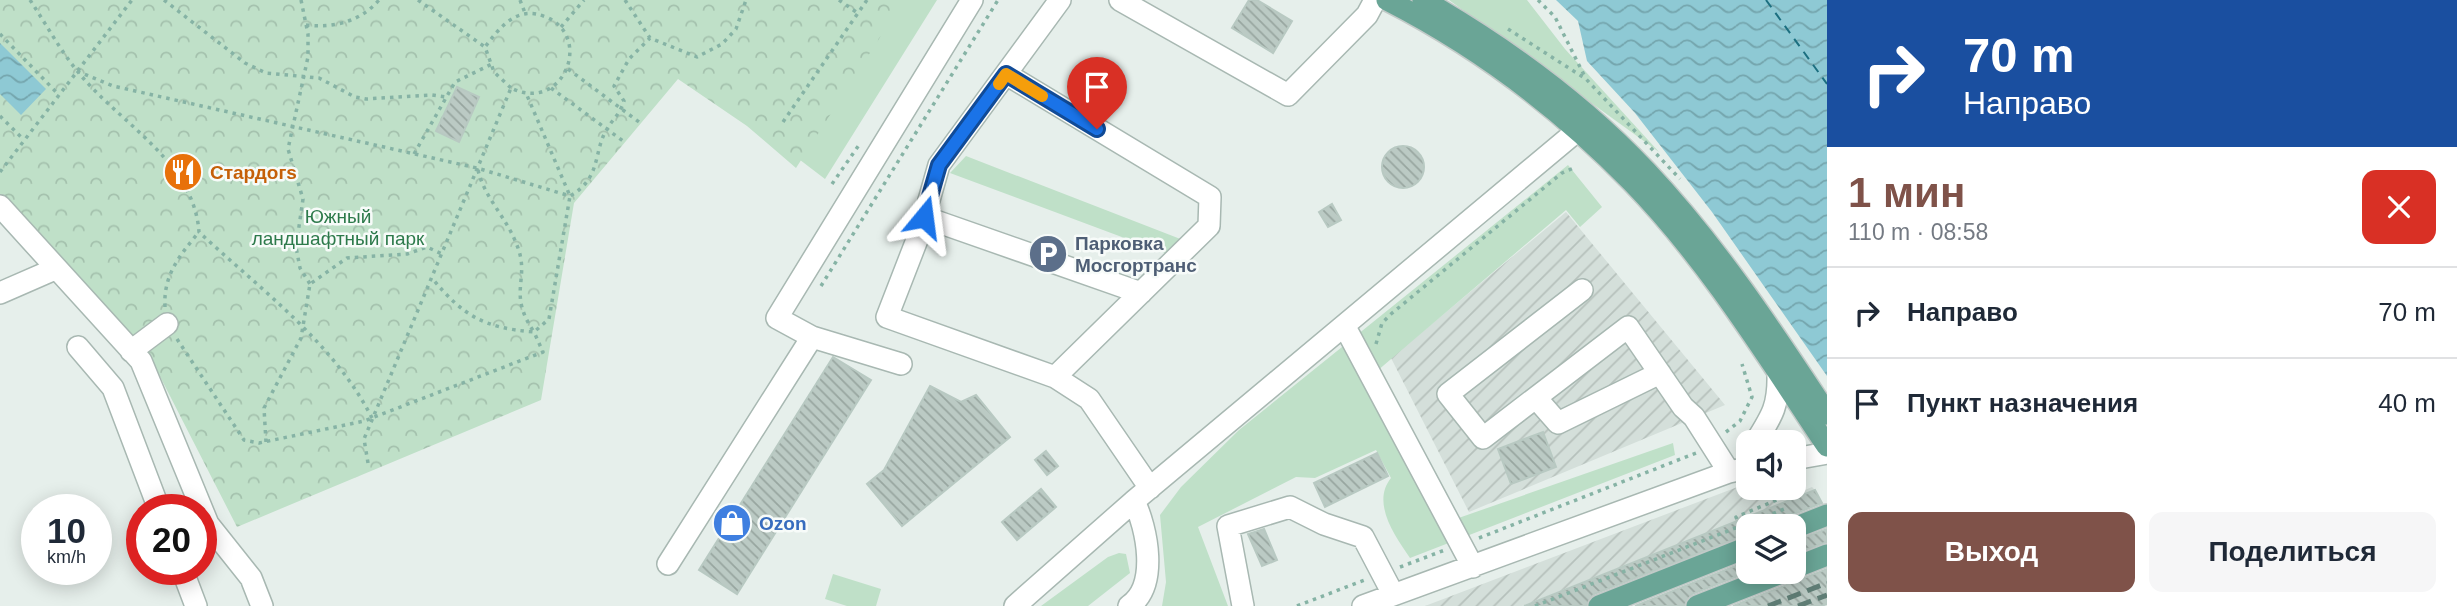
<!DOCTYPE html>
<html lang="ru">
<meta charset="utf-8">
<style>
:root{--surface:#fff;--page:#f6f6f7;--text:#1f2937;--muted:#747a83;--line:#e0e1e3;--accent:#7f5249}
body{margin:0;font-family:Arial,sans-serif;background:var(--page);color:var(--text);height:100vh;display:flex;flex-direction:column;font-size:26px;white-space:nowrap}
*{box-sizing:border-box;margin:0}
p{font-size:23px;color:var(--muted)}
.icon{flex:none;width:38px;height:38px;fill:none;stroke:currentColor;stroke-width:2;stroke-linecap:round;stroke-linejoin:round}
.map{position:relative;flex:1;overflow:hidden}
.drawer{display:flex;flex-direction:column;background:var(--surface);width:630px}
.drawer>*{flex:none}
.banner{background:#1a4fa0;color:#fff;overflow:hidden}
.tools{position:absolute;left:1736px;top:430px;display:grid;gap:14px}
.tools a{display:grid;place-items:center;width:70px;height:70px;border-radius:14px;background:var(--surface);box-shadow:0 4px 18px #0003;font-size:35px}
.speed{position:absolute;left:21px;top:494px;display:flex;gap:14px;font-size:35px;font-weight:700;text-align:center}
.speed>*{display:grid;place-content:center;width:91px;height:91px;border-radius:50%;background:var(--surface);box-shadow:0 4px 18px #0003;line-height:1}
.speed small{font-size:18px;font-weight:400}
.speed .limit{border:10px solid #d22;background:#fff;color:#111}
.pin{position:absolute;display:grid;place-items:center;width:60px;height:60px;color:#fff;margin:-72px -30px;border-radius:50% 50% 50% 0;rotate:-45deg;box-shadow:0 0 7px #0007}
.pin .icon{rotate:45deg}
.me{position:absolute;width:77px;margin:-38px;rotate:16deg;stroke-linejoin:round;filter:drop-shadow(0 0 5px #0008)}
.turn{display:flex;align-items:center;gap:24px;height:147px;padding:0 21px;font-size:32px}
.turn .icon{width:91px;height:91px;stroke-width:2.5}
.turn b{display:block;font-size:49px;line-height:60px}
.round{display:grid;place-items:center;flex:none;width:74px;height:74px;border-radius:14px;background:var(--page)}
.headline{display:flex;align-items:center;justify-content:space-between;height:119px;padding:0 21px}
h1{font-size:42px;font-weight:700;line-height:52px;color:var(--accent)}
.primary-button{display:flex;gap:14px;margin-top:auto;padding:14px 21px}
.primary-button a{flex:1;height:80px;border-radius:14px;background:var(--accent);color:#fff;font-size:28px;font-weight:700;line-height:80px;text-align:center}
.primary-button a+a{background:var(--page);color:var(--text)}
ul{padding:0;list-style:none}
li{display:flex;align-items:center;gap:21px;height:91px;padding:0 21px;border-top:2px solid var(--line)}
li div{flex:1}
li b{display:block;font-size:26px}
li em{font-style:normal}
main{display:flex;flex:1;min-height:0}
.map>svg:first-child{display:block}
</style>
<main>
<div class="map">
<svg width="1827" height="606" viewBox="0 0 1827 606">
<defs>
<pattern id="industrial-furrows" width="10" height="10" patternUnits="userSpaceOnUse" patternTransform="scale(1.75)"><rect width="10" height="10" fill="#d4dfda"/><path d="M-1 1l2-2M0 10L10 0M9 11l2-2" fill="none" stroke="#b6c1bc"/></pattern>
<pattern id="park-crowns" width="20" height="18" patternUnits="userSpaceOnUse" patternTransform="scale(1.75)"><rect width="20" height="18" fill="#bfe0c8"/><path d="M2 6a3 3 0 1 1 6 0M12 15a3 3 0 1 1 6 0" fill="none" stroke="#a4c1ad"/></pattern>
<pattern id="water-waves" width="16" height="10" patternUnits="userSpaceOnUse" patternTransform="scale(1.75)"><rect width="16" height="10" fill="#8ec9d4"/><path d="M0 5q4-4 8 0t8 0" fill="none" stroke="#74a5ad"/></pattern>
<pattern id="building-back-hatch" width="6" height="6" patternUnits="userSpaceOnUse" patternTransform="scale(1.75)"><rect width="6" height="6" fill="#bbcac4"/><path d="M-1 5l2 2M0 0l6 6M5-1l2 2" fill="none" stroke="#98a6a0"/></pattern>
</defs>
<rect width="100%" height="100%" fill="#e6efeb"/>
<!-- industrial -->
<path fill="url(#industrial-furrows)" d="M1566 212 1725 405 1469 512 1391 358Z
M1748 483V488H1769L1776 502 1812 487 1815 490 1522 606H1425Z"/>
<!-- green -->
<path fill="#bfe0c8" d="M847 0H937L825 179 787 150Z
M1449 0H1527L1565 49 1659 152Z
M966 156 1183 240 1170 255 950 173Z
M1568 165 1602 207 1580 227 1566 210 1370 377 1450 521 1673 443 1675 455 1410 558C1395 536 1371 503 1391 478L1376 450 1315 478 1296 477 1198 527 1228 606H1162L1166 582 1160 515 1181 487 1239 430Z
M1119 553 1126 554 1130 573 1088 606H1041L1108 557Z
M833 574 881 589 876 606H847L825 599Z"/>
<!-- park -->
<path fill="url(#park-crowns)" d="M0 0H904L796 168 747 126 678 79 574 203 541 400 237 527 148 353 0 199Z"/>
<!-- water -->
<path fill="url(#water-waves)" d="M1556 0H1827V376L1712 212 1635 113 1587 61 1578 21Z
M0 43 46 89 21 115 0 94Z"/>
<g fill="none" stroke-linecap="round" stroke-linejoin="round">
<!-- ferry -->
<path stroke="#1c6f80" stroke-width="2" stroke-dasharray="9 7" stroke-linecap="butt" d="M1766 0 1827 84"/>
</g>
<!-- building -->
<path fill="url(#building-back-hatch)" stroke="#b8c9c2" stroke-width="2" d="M1249 0H1257L1292 21 1273 53 1232 28Z
M457 87 479 97 459 142 436 131Z
M1382 167a21 21 0 1 1 42 0a21 21 0 1 1-42 0Z
M1332 204 1341 220 1328 227 1319 212Z
M833 357 871 380 737 594 699 570Z
M930 386 961 402 976 395 1010 437 902 526 867 484 884 470Z
M1543 432 1556 467 1511 484 1498 449Z
M1046 451 1058 466 1047 475 1035 460Z
M1377 453 1388 476 1325 507 1314 483Z
M1041 489 1056 507 1017 540 1002 522Z
M1815 490 1822 503 1789 516 1781 527H1748V534L1594 594 1586 606H1524Z
M1264 529 1277 560 1262 566 1248 534Z
M1827 529V542L1794 554V541Z
M1748 561V572L1692 594 1684 606H1635Z
M1827 569V604L1821 606H1733Z"/>
<g fill="none" stroke-linecap="round" stroke-linejoin="round">
<!-- minor casing -->
<g stroke="#a8b8b2" stroke-width="24">
<path id="minor" d="M1120 0 1288 95 1367 15 1375 0
M1006 74 1210 197 1209 226 1055 377 887 317 920 232 939 165 1060 0
M0 206 141 361 208 524 251 578 262 606
M924 217 1141 293
M1582 290 1448 394 1483 438 1628 327 1683 407 1694 417 1729 472
M0 293 55 269
M1345 327 1473 567
M812 337 901 364
M78 347 113 388 159 509
M131 351 167 324
M1055 377 1089 399 1150 488
M1536 398 1558 423 1660 373
M1755 443C1772 416 1779 406 1778 373
M1794 459 1827 453
M668 564 812 337 777 318 972 0
M182 569 196 606
M1015 606 1134 501 1578 130
M1129 606C1159 586 1147 528 1134 501
M1243 606 1228 526 1290 507 1324 524 1363 537 1393 594
M1363 606 1729 472 1748 468"/>
</g>
<!-- major casing -->
<g stroke="#c2cac8" stroke-width="24">
<path id="major" d="M1387 0C1477 46 1561 109 1632 182 1708 260 1767 356 1827 446
M1423 0C1505 47 1581 102 1646 171 1715 244 1772 330 1827 414
M1794 528 1827 515
M1794 568 1827 555
M1599 606 1748 547
M1697 606 1784 572"/>
</g>
<!-- path -->
<path stroke="#86b3a5" stroke-width="3.5" stroke-dasharray="3.5 5" stroke-linecap="butt" d="M30 0C46 24 60 50 78 72 119 123 194 161 199 232 260 289 334 343 372 418
M164 0 245 63 266 73 319 78 355 97 366 99 432 95 446 97
M301 0 308 34V57L288 149 303 199 296 247 300 268 310 284
M418 0 485 47
M520 0 525 13
M625 0 650 38 697 57 722 44 736 29 746 0
M839 0 859 14
M1538 0 1555 17 1585 77
M306 25C334 28 360 22 379 0
M561 27 584 0
M1508 29 1586 79 1680 179
M0 34 59 95
M568 69 639 122
M77 71 113 86 477 168 570 196C602 178 593 151 607 129 614 117 619 116 624 101L614 86 629 59 650 38
M551 88 623 141
M0 116 24 140
M783 122 867 0
M414 154 455 82 492 64
M478 170C484 197 506 217 516 243 532 279 506 291 534 332L549 319 570 196 526 93
M0 172 132 0
M832 184 861 142
M821 286 998 0
M165 307C163 275 180 255 199 232
M177 339 244 440 259 443 364 421 543 352 534 332C484 328 463 316 432 278
M1376 344 1382 323 1391 314 1562 173 1576 167
M1726 432 1740 421 1752 397 1742 364
M266 442 264 408 301 338 310 284 347 258 407 254 427 247 442 254
M368 463 364 439 511 88C563 114 594 37 546 17 517 5 501 26 485 47L494 72 511 88
M1740 527 1736 517 1803 489 1798 478
M1479 538 1696 453
M1400 567 1445 550
M1297 606 1367 579
M1535 606 1787 508"/>
<!-- minor -->
<use href="#minor" stroke="#fff" stroke-width="21"/>
<!-- major -->
<use href="#major" stroke="#6aa596" stroke-width="21"/>
<!-- rail -->
<path stroke="#5f7d75" stroke-width="5" stroke-dasharray="14 7" stroke-linecap="butt" d="M1768 606 1827 583
M1798 606 1827 595"/>
</g>
<g fill="none" stroke-linecap="round" stroke-linejoin="round">
<!-- route casing -->
<g stroke="#114b97" stroke-width="18">
<path id="route" d="M924 217 939 165 1006 74 1097 129"/>
</g>
<!-- route -->
<use href="#route" stroke="#1a73e8" stroke-width="12"/>
<!-- slow -->
<path stroke="#f59e0b" stroke-width="12" d="M999 84 1006 74 1042 96"/>
</g>
<!-- icons -->
<defs>
<g id="restaurant-disc" transform="scale(2.0125)"><circle r="9.5" fill="#e8710a" stroke="#f7fbf9"/><path d="M-5-6h1v4h1v-4h1v4h1v-4h1v5L-1.5 .5V6h-2V.5L-5-1ZM5-6V6H3V1.5H1.5Q1.5-4 5-6Z" fill="#fff"/></g>
<g id="parking-disc" transform="scale(2.0125)"><circle r="9.5" fill="#5c6f8a" stroke="#f7fbf9"/><path d="M-3.5-5.5H1a3.5 3.5 0 0 1 0 7H-1V5.5H-3.5ZM-1-3.4V-.6H.8a1.4 1.4 0 0 0 0-2.8Z" fill="#fff"/></g>
<g id="shop-disc" transform="scale(2.0125)"><circle r="9.5" fill="#3f7fe0" stroke="#f7fbf9"/><path d="M-5-2.5h2.3a2.7 3.5 0 0 1 5.4 0H5L5.5 6h-11ZM-1.5-2.5h3a1.5 2.3 0 0 0-3 0Z" fill="#fff"/></g>
</defs>
<g fill-rule="evenodd">
<use href="#restaurant-disc" x="183" y="172"/>
<use href="#parking-disc" x="1048" y="254"/>
<use href="#shop-disc" x="732" y="523"/>
</g>
<g text-anchor="middle" dominant-baseline="central" stroke-width="5" stroke-linejoin="round" paint-order="stroke">
<!-- food labels -->
<g font-size="19" font-weight="bold" fill="#c56008" stroke="#f7fbf9" text-anchor="start">
<text x="210" y="172">Стардогs</text>
</g>
<!-- park labels -->
<g font-size="19" fill="#2d7a4b" stroke="#f7fbf9">
<text x="338" y="216">Южный<tspan x="338" dy="22">ландшафтный парк</tspan></text>
</g>
<!-- service labels -->
<g font-size="19" font-weight="bold" fill="#4e5e75" stroke="#f7fbf9" text-anchor="start">
<text x="1075" y="243">Парковка<tspan x="1075" dy="22">Мосгортранс</tspan></text>
</g>
<!-- shop labels -->
<g font-size="19" font-weight="bold" fill="#366cbe" stroke="#f7fbf9" text-anchor="start">
<text x="759" y="523">Ozon</text>
</g>
</g>
</svg>
<div class="tools">
<a><svg class="icon" aria-label="sound" viewBox="0 0 24 24"><path d="M4 9h4l5-4v14l-5-4H4zM17 9q2 3 0 6"/></svg></a>
<a><svg class="icon" aria-label="layers" viewBox="0 0 24 24"><path d="M12 4l9 5-9 5-9-5zM3 14l9 5 9-5"/></svg></a>
</div>
<div class="speed"><div>10<small>km/h</small></div><div class="limit">20</div></div>
<div class="pin" style="left:1097px;top:129px;background:#d93025"><svg class="icon" aria-label="arrive" viewBox="0 0 24 24"><path d="M6 21V4h12l-3 4 3 4H6"/></svg></div>
<svg class="me" style="left:924px;top:217px" viewBox="-20 -20 40 40"><path d="M0-17L14 15 0 8-14 15z" fill="#1a73e8" stroke="#fff" stroke-width="4"/></svg>
</div>
<section class="drawer">
<div class="banner">
<div class="turn"><svg class="icon" aria-label="right" viewBox="0 0 24 24"><path d="M7 20v-9h11M14 6l5 5-5 5"/></svg><div><b>70 m</b>Направо</div></div>
</div>
<div class="headline"><div><h1>1 мин</h1><p>110 m · 08:58</p></div><a class="round" style="background:#d93025;color:#fff"><svg class="icon" aria-label="close" viewBox="0 0 24 24"><path d="M6 6l12 12M18 6L6 18"/></svg></a></div>
<ul>
<li><svg class="icon" aria-label="right" viewBox="0 0 24 24"><path d="M7 20v-9h11M14 6l5 5-5 5"/></svg><div><b>Направо</b></div><em>70 m</em></li>
<li><svg class="icon" aria-label="arrive" viewBox="0 0 24 24"><path d="M6 21V4h12l-3 4 3 4H6"/></svg><div><b>Пункт назначения</b></div><em>40 m</em></li>
</ul>
<div class="primary-button"><a>Выход</a><a>Поделиться</a></div>
</section>
</main>
